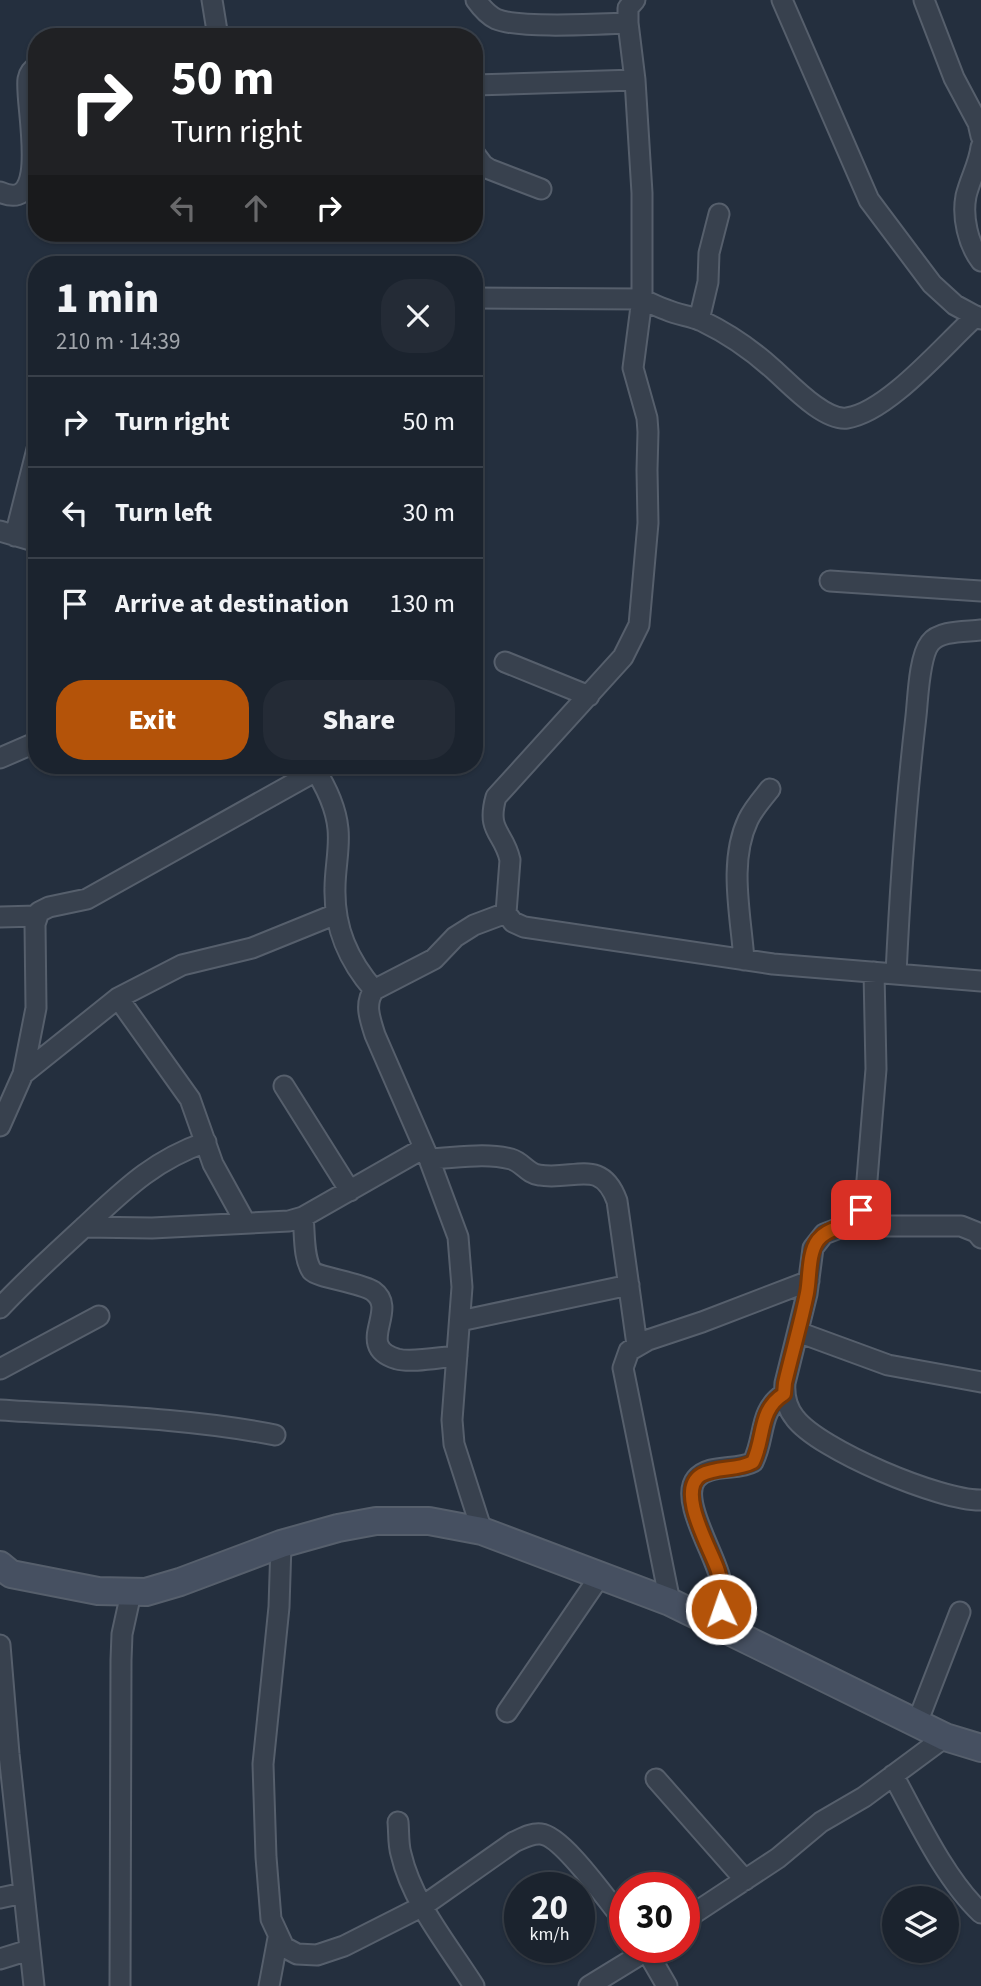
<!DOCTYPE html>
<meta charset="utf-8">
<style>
:root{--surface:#1b232e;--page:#242b36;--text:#f1f3f6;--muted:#a0a4aa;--line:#39404a;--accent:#b45309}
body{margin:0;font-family:"Source Sans 3",sans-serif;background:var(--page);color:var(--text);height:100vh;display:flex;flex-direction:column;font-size:26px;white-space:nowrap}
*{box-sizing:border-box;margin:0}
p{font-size:23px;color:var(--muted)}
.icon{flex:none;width:38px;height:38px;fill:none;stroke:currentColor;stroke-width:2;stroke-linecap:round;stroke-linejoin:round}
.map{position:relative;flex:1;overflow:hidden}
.panel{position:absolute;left:28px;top:256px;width:455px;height:518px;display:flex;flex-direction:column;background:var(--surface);border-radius:28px;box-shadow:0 2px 5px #0004,0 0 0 2px var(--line)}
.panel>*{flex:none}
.banner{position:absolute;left:28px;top:28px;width:455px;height:214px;border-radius:28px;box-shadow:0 2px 5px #0004,0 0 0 2px var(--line);background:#202124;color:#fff;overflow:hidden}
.tools{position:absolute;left:882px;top:1886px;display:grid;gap:14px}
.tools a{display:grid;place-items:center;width:77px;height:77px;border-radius:50%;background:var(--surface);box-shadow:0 2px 5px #0004,0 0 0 2px var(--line);font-size:35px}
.speed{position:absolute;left:504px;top:1872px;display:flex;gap:14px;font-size:35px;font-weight:700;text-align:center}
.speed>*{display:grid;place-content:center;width:91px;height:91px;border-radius:50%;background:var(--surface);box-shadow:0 2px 5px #0004,0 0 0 2px var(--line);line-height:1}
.speed small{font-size:18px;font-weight:400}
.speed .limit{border:10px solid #d22;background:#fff;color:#111}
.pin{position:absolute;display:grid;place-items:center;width:60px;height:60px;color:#fff;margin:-30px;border-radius:14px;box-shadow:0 4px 10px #0006}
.me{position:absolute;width:77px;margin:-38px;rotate:357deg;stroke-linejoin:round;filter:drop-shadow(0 0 5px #0008)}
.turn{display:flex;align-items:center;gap:24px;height:147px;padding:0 28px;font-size:32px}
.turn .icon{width:91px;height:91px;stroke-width:2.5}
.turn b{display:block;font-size:49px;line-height:60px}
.lanes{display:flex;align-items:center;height:66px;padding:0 28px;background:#0003;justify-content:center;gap:35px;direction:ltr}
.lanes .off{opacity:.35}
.round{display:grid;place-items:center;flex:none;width:74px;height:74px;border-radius:28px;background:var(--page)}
.head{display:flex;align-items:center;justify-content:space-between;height:119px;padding:0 28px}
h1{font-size:42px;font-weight:800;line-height:52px}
.action{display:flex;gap:14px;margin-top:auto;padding:14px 28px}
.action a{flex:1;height:80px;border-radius:28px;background:var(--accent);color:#fff;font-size:28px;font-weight:800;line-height:80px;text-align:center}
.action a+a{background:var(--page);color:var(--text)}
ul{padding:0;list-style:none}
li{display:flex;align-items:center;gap:21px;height:91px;padding:0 28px;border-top:2px solid var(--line)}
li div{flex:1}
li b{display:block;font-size:26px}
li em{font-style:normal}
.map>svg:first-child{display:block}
</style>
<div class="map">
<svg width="981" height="1986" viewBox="0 0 981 1986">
<rect width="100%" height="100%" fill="#242f3e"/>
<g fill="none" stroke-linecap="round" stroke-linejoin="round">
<!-- street casing -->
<g stroke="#565f6c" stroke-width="23">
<path id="street" d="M212 0 218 37
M476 0C481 7 488 15 496 19 519 29 599 24 628 23
M635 0 628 8V23L635 80 642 193V299L633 368 647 418 648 432 647 470 648 523 639 625 623 657 496 797C486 832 504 832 510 860L506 913 513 922 524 927 773 964 981 981
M782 0 869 200 932 284 955 305 981 319
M924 0 954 78 978 123 981 136
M474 85 635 80
M981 147C979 164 970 179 966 196 962 217 968 244 981 261
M474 153 483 165 489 169 541 189
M0 192C53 216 24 101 28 79 29 73 32 70 37 66
M474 298 642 299C650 303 658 307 667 310 678 315 691 316 702 321 727 333 753 351 773 369 790 384 824 421 847 418 888 412 944 345 976 316
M699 320 708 282 709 253 719 214
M0 531 37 542
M15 536 37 449
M830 581 981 591
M505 662 589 696
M0 758 37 742
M312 765C324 783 336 807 338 829 340 848 335 868 335 888 334 928 348 960 374 990
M0 917 37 916
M744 960C741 916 728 862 748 820 753 809 762 799 770 789
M874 972 876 1069 866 1192 861 1210 855 1219 845 1226 824 1234 813 1248 807 1294 785 1383C784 1396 786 1407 795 1418 819 1450 941 1501 981 1500
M896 974C900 888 906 802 916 716 918 698 919 657 930 643 940 630 966 632 981 630
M118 998 190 1099 213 1164 245 1222
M23 1074 118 998 182 965 252 948 336 914
M284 1086 350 1191
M0 1126 23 1074 36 1008 35 924 39 912 49 907 87 899 316 771
M429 1159C455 1158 486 1152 511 1159 522 1162 528 1174 539 1175 574 1181 601 1157 617 1201L637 1345
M303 1217C305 1233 303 1258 312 1271 317 1277 361 1283 373 1291 400 1310 353 1346 397 1359 412 1363 441 1357 457 1356
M845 1226H961L976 1232 981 1238
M84 1227 152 1228 289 1221 303 1217 424 1148
M0 1308C26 1280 54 1255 82 1229 124 1190 152 1161 206 1142
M460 1321 629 1285
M798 1332 888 1365 981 1382
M0 1369 99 1316
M0 1410C92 1416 184 1417 275 1435
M482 1531 454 1444 452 1420 462 1287 458 1237 429 1159 375 1035C370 1019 364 1004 374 990L434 959 455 937 474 925 506 913
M281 1544 279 1607 263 1764 266 1857 271 1919 284 1947 297 1954 317 1955 344 1946 423 1906 514 1842C523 1838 531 1833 541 1834 563 1836 609 1903 625 1922
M670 1602 623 1368 629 1351 648 1340 702 1322 809 1281
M719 1626C720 1611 723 1596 721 1582 717 1557 679 1500 696 1479 709 1463 737 1471 753 1462 766 1436 758 1411 784 1394
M0 1645 9 1754 34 1986
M507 1712 600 1576
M917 1723 960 1612
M893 1775C917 1819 945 1879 981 1913
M656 1779 745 1880
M398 1822C399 1832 398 1844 401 1854 412 1902 448 1945 474 1986
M0 1898 23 1893
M684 1920 778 1858 821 1822 864 1797 945 1737
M645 1948 667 1986
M0 1959 29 1950
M120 1986 121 1660 122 1634 131 1593
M269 1986 278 1938
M589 1986 651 1948"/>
</g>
<!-- secondary casing -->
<g stroke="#565f6c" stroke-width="30">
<path id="secondary" d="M0 1565 11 1574 98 1591 146 1592 180 1582 281 1544 338 1528 376 1521H429L482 1531 670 1602 945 1737 981 1748"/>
</g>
<!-- street -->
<use href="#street" stroke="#38414e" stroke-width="19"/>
<!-- secondary -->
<use href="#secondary" stroke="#465061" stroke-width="26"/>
</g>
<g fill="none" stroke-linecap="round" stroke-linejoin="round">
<!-- route casing -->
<g stroke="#753606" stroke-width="18">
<path id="route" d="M721 1609C722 1596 722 1585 718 1571 712 1551 675 1491 701 1475 717 1466 737 1471 753 1462 765 1437 758 1410 784 1394L785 1383C792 1353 801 1323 807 1293 810 1278 808 1253 818 1240 830 1225 847 1231 861 1210"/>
</g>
<!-- route -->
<use href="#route" stroke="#b45309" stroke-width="12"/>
</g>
</svg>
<div class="tools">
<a><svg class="icon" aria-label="layers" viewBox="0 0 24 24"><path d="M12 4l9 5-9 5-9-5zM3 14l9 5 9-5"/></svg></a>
</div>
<div class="speed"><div>20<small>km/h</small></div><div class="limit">30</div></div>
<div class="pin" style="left:861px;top:1210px;background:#d93025"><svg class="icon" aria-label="arrive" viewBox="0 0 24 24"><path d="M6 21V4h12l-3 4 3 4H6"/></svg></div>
<svg class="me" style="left:721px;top:1609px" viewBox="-20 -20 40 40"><circle r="17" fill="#b45309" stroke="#fff" stroke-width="3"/><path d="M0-11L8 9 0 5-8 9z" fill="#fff"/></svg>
<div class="banner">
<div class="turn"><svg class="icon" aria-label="right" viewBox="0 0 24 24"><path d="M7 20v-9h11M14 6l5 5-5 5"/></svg><div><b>50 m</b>Turn right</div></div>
<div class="lanes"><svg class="icon off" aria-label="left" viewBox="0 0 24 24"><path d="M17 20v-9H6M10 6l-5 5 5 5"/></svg><svg class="icon off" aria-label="ahead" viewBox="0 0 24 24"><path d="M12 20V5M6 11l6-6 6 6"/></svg><svg class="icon" aria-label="right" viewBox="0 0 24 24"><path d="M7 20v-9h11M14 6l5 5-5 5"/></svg></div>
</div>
<section class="panel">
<div class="head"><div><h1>1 min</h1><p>210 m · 14:39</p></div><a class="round"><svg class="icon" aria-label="close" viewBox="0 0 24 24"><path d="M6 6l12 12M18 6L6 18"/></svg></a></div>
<ul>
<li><svg class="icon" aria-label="right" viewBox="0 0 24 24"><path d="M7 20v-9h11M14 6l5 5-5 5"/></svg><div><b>Turn right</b></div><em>50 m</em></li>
<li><svg class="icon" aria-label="left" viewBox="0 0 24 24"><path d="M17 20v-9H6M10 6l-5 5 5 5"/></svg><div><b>Turn left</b></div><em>30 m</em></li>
<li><svg class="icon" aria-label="arrive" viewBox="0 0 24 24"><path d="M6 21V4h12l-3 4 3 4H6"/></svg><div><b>Arrive at destination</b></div><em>130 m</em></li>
</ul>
<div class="action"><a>Exit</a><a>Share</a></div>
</section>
</div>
